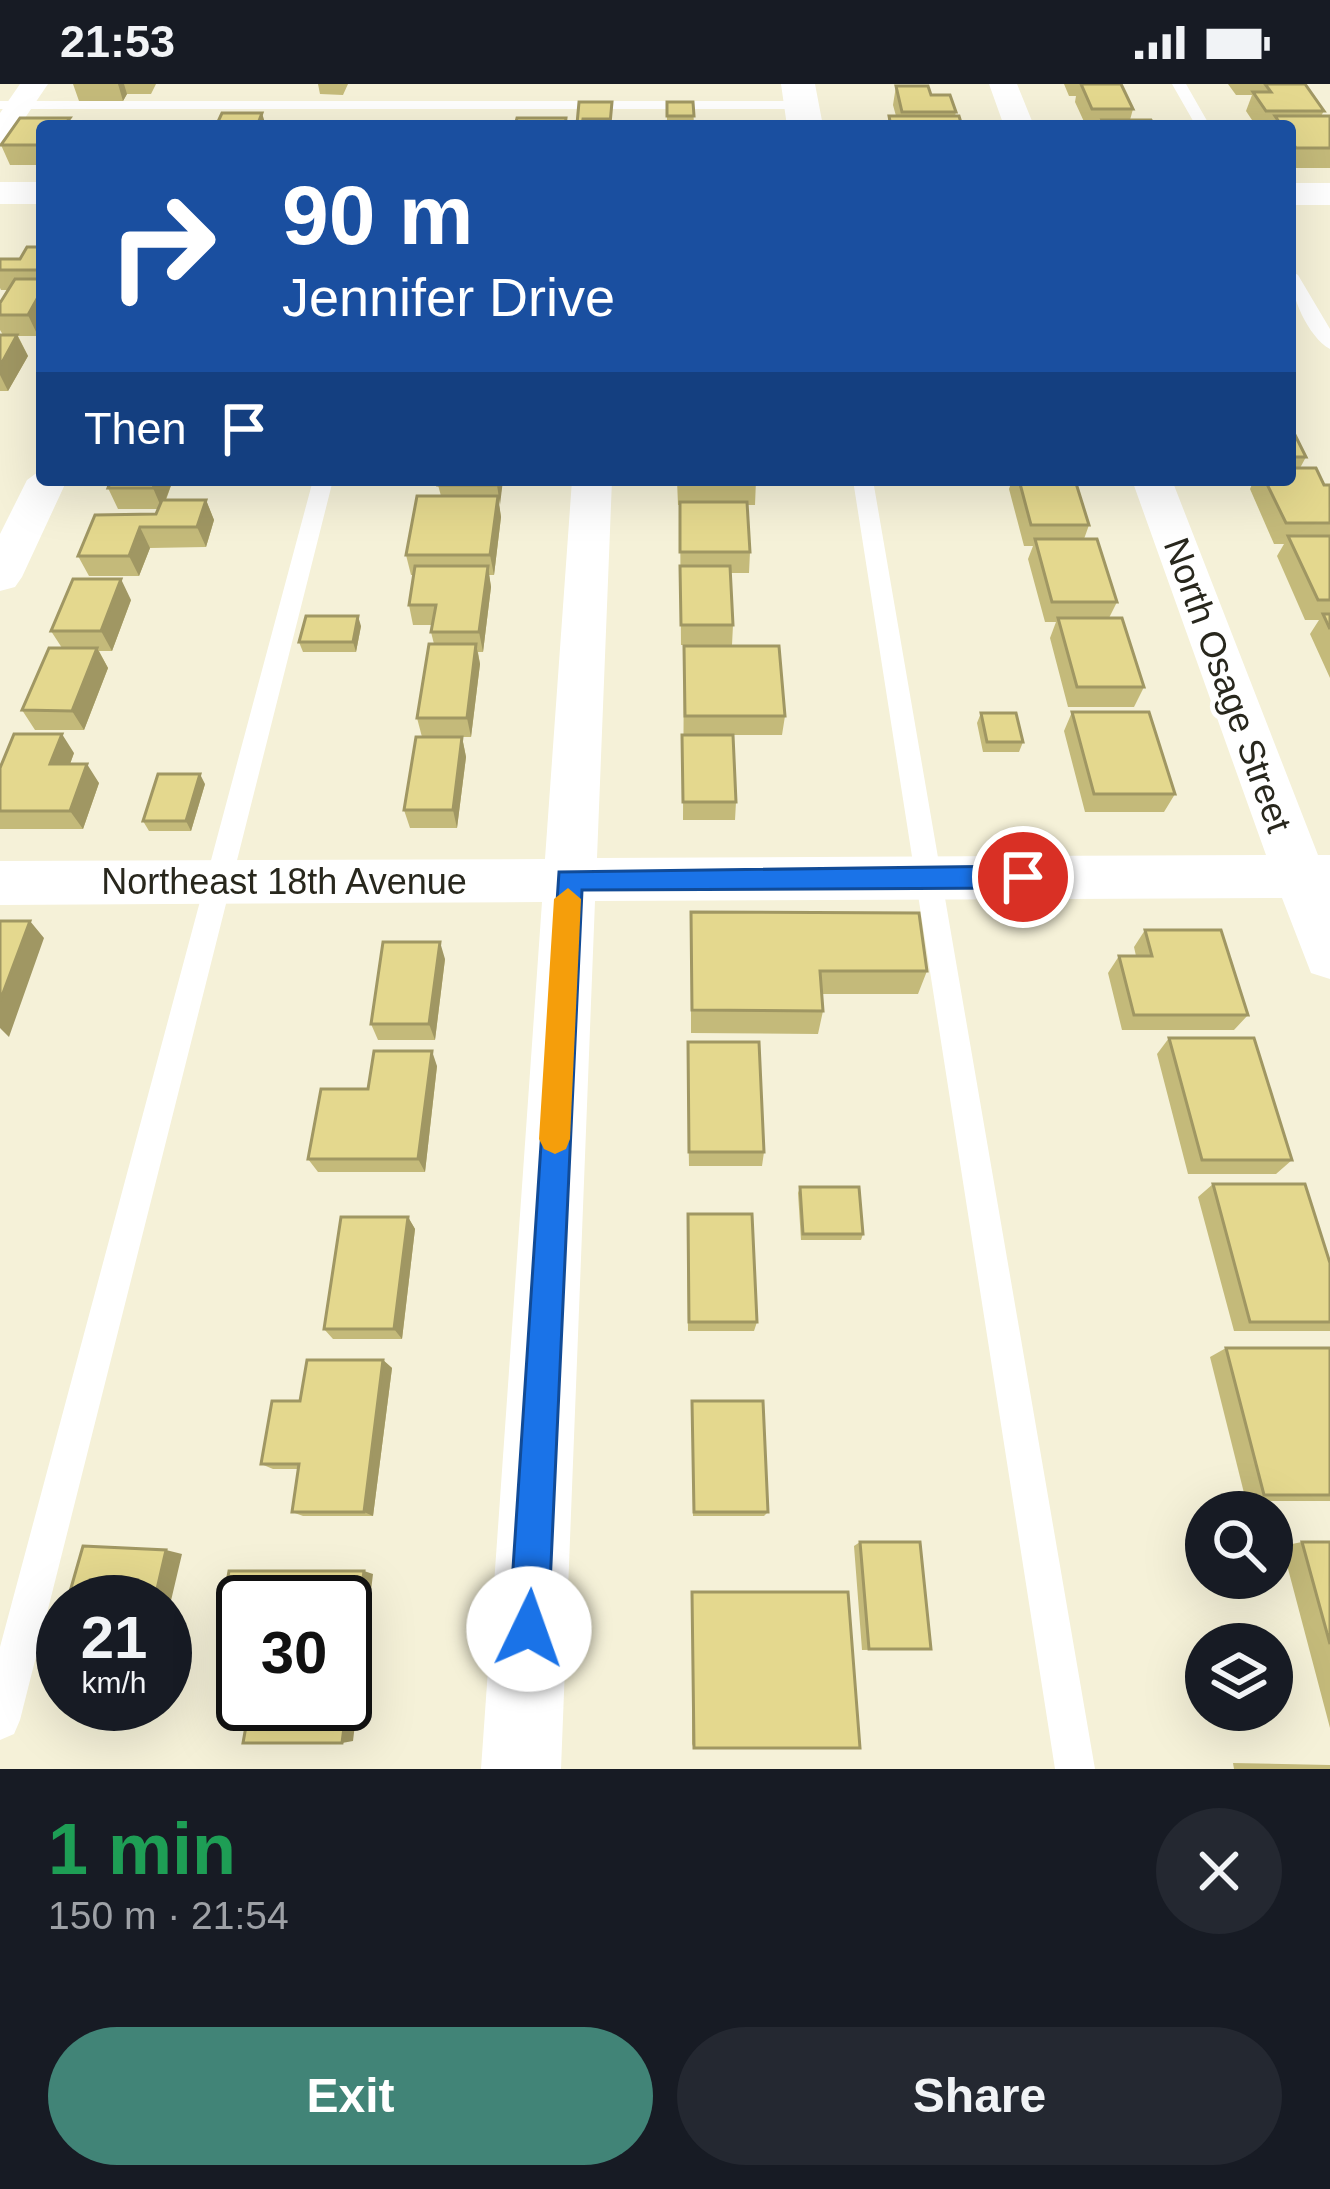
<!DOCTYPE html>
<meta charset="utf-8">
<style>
:root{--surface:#171b24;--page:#242831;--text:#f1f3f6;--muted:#9ea1a6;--accent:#418477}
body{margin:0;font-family:Arial,sans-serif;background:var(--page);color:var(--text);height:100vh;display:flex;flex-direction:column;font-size:45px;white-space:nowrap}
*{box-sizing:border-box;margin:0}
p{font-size:39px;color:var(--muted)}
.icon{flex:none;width:66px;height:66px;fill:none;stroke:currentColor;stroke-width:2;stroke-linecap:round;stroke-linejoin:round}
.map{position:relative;height:1685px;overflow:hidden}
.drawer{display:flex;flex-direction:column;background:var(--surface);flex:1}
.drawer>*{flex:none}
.hud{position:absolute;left:36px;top:36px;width:1260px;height:366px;border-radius:12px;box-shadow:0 12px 48px #0002;background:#1a4fa0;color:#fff;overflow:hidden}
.fabs{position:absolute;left:1185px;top:1407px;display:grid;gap:24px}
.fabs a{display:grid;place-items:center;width:108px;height:108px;border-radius:50%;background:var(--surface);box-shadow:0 12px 48px #0002;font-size:60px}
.speed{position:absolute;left:36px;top:1491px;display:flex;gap:24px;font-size:60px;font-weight:700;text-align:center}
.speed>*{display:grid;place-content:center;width:156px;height:156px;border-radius:50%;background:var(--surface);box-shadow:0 12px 48px #0002;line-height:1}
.speed small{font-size:30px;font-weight:400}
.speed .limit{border:6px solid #111;border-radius:18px;background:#fff;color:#111}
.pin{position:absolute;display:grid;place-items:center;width:102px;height:102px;color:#fff;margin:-51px;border:6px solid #fff;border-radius:50%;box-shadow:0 3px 12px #0007}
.me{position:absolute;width:132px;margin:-66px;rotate:3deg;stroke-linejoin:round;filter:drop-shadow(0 0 9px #0008)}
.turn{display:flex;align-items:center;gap:42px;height:252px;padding:0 48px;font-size:54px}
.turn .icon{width:156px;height:156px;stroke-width:2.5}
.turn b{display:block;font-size:84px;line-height:102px}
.then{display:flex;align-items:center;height:114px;padding:0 48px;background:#0003;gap:24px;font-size:45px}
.round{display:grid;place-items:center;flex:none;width:126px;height:126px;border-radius:63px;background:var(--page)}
.overview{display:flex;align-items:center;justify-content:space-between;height:204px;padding:0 48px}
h1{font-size:72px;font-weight:800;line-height:90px;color:#1e9e55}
.action{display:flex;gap:24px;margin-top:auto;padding:24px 48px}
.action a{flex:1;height:138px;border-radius:72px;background:var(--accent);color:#fff;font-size:48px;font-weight:800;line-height:138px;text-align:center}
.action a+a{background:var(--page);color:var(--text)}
.status{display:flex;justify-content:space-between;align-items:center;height:84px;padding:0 60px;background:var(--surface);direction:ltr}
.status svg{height:33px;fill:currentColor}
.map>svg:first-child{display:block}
</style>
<div class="status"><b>21:53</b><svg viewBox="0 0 49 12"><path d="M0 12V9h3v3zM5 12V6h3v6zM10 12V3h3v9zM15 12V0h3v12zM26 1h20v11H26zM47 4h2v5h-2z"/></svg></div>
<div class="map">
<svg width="1330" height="1685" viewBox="0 0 1330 1685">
<rect width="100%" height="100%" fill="#f5f1d8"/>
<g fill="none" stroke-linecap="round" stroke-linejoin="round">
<!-- service -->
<path fill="#fff" fill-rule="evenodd" d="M1172 0H1186L1210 42H1196Z
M0 17H802L809 21 802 25H0Z
M1290 186 1298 191 1330 245V265C1308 253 1290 211 1290 186Z
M313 396H333L20 1636 14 1650 0 1656V1563Z
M853 396H873L1095 1685H1055Z"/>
<!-- minor -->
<path fill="#fff" fill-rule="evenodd" d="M20 0H48L10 56 0 59V29Z
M989 0H1017L1034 42H1004Z
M42 385V396H67L22 493 15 503 0 507V450L27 396Z
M572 396H612L597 774 1266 771 1132 396H1172L1318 771H1330V895L1311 889 1282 814 595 817 561 1685H481L542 818 0 821V777L545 775Z"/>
<!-- tertiary -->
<path fill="#fff" fill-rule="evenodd" d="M781 0H815L823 42H787Z
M0 98H42V120H0Z
M1290 99H1330V121H1290Z"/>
</g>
<!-- wall -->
<path fill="#c4ba7a" d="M73 0H156L151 10H127L123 17H79Z
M318 0H348L343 11 320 10Z
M1064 0H1121L1133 25 1130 36 1154 42H1086L1075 18 1076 12H1069Z
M1228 0H1305L1324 27 1321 32H1330V84H1290V42H1256L1246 27 1252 11H1236Z
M896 2 931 11 956 28 955 32 962 42H887L889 32H896L893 21Z
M667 18H693L694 42H643L667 40Z
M42 42V81H10L1 61Z
M42 163V244L38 252H18L28 272 8 307H0V251H3L0 246V219L8 206H1L0 204V175H20Z
M1290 341 1306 373 1300 384 1324 401H1330V594L1310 550 1319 536H1305L1277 472 1284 460H1274L1250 405 1254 396H1290Z
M111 396H173L166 416H206L214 436 206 463 150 464 139 492H89L78 472 156 430 158 425H118L108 404Z
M503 396 499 421 501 433 494 491H489L491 503 483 568H478L480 580 471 653H462L466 673 457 744H410L404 726 422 653 417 634 434 560 431 548 432 541H413L409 521 414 491H411L406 471 441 412 438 401Z
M677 396H756L755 421H747L750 468 749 489H731L733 541 732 561H681L680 421H678Z
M1012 396H1075L1089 441 1084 455 1117 518 1109 534 1144 603 1134 623H1068L1050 554 1056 538H1045L1028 475 1033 462H1024L1009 405Z
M131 516 112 567H99L108 584 84 646H35L22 626 62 564 51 547Z
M361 542 356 568H303L299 558Z
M684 562 785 632 782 651H733L736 718 735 736H683Z
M1072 628 1175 710 1164 728H1085L1064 647Z
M981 629 1023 658 1019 668H983L977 639Z
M74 669 70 680 99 699 83 745H0V684Z
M205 700 191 747H149L143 737Z
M691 828 927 887 918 910H822L823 927 818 950 691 949Z
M1145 846 1248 931 1234 946H1122L1108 889 1119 872H1136L1134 863Z
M445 875 435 956H378L371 940Z
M1169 954 1292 1076 1276 1090H1188L1157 970Z
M687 974 764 1068 762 1082H689Z
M437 982 425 1088H318L308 1075 368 1005Z
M1213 1100 1330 1179V1247H1234L1198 1113Z
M800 1103 863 1150 861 1156H801L798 1109Z
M408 1133 415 1145 402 1255H333L324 1245Z
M687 1142 757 1238 754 1247H688Z
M1226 1264H1330V1417H1246L1210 1273Z
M383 1276 392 1284 373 1432H303L292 1428 298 1385H273L261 1380 300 1317Z
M692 1317 768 1428 764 1432H693Z
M860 1458 931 1565 862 1566 854 1462Z
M1302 1458H1330V1644L1282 1462Z
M692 1508 694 1664 692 1660Z
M1233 1679 1330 1681V1685H1234Z"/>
<!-- shaded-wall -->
<path fill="#a09763" d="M118 0H124L127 10 123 17Z
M262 29 266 42H257Z
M42 206V244L38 252 28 231Z
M17 251 28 272 8 307 0 291V282Z
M157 396H173L162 425 153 404Z
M497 396H503L500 421 497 401Z
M498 412 501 433 494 491 490 471Z
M206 416 214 436 206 463 197 443Z
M140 443 150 464 139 492 129 472Z
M488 482 491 503 483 568 479 548Z
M121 495 131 516 112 567 101 547Z
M358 532 361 542 356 568 353 558Z
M476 560 480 580 471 653 467 634Z
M97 564 108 584 84 646 72 627Z
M62 650 74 669 63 699 50 680Z
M462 653 466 673 457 744 453 726Z
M87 680 99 699 83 745 70 727Z
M200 690 205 700 191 747 186 737Z
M30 837 44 854 9 953 0 944V917Z
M440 858 445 875 435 956 429 940Z
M432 967 437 982 425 1088 418 1075Z
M408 1133 415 1145 402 1255 394 1245Z
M383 1276 392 1284 373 1432 364 1428Z
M166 1466 182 1470 165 1542V1518H154Z
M364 1487 373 1490 353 1657 342 1659Z"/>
<!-- building -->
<path fill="#e4d88e" stroke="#a09763" stroke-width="3" d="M1081 0H1121L1133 25H1092Z
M1265 0H1305L1324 27H1266L1253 8H1271Z
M896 2H928L931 11H950L956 28H902Z
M579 18H612L610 40H608V35H583L582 40H577Z
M667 18H693L694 32H667Z
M222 29H262L257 42H216Z
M889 32H959L962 42H891Z
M1275 32H1330V64H1296L1290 55V42H1282Z
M20 34H70L64 42H42V61H1Z
M517 34H566L565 42H515Z
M583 35H608V42H582Z
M1102 36H1151L1154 42H1105Z
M711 38H751L752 42H711Z
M643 40H691L692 42H643Z
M27 163H42V186H0V175H20Z
M15 195H42V206L28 231H0V219Z
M0 251H17L0 282Z
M1290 341 1306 373H1290Z
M1290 384H1316L1324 401H1330V439H1286L1265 396H1290Z
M111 396H157L153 404H108Z
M439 396H497V401H438Z
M678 396H756L757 400H678Z
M1019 396H1075L1089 441H1031Z
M417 412H498L490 471H406Z
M162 416H206L197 443H140L129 472H78L95 431 156 430Z
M680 418H747L750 468H680Z
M1288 452H1330V516H1318Z
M1035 455H1097L1117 518H1052Z
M415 482H488L479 548H431L436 521H409Z
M680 482H730L733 541H681Z
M73 495H121L101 547H51Z
M1323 530H1330V545Z
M306 532H358L353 558H299Z
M1058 534H1122L1144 603H1077Z
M429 560H476L467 634H417Z
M684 562H779L785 632H685Z
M49 564H97L72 627 22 626Z
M1072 628H1149L1175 710H1094Z
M981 629H1016L1023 658H987Z
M14 650H62L50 680H87L70 727H0V684Z
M682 651H733L736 718H683Z
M416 653H462L453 726H404Z
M158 690H200L186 737H143Z
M691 828 919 829 927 887H820L823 927 692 926Z
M0 837H30L0 917Z
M1145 846H1221L1248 931H1134L1119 872H1152Z
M383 858H440L429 940H371Z
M1169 954H1254L1292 1076H1202Z
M688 958H759L764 1068H689Z
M374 967H432L418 1075H308L321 1005H368Z
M1213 1100H1305L1330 1179V1238H1250Z
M800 1103H859L863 1150H803Z
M688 1130H752L757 1238H689Z
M341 1133H408L394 1245H324Z
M1226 1264H1330V1411H1264Z
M307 1276H383L364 1428H292L299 1380H261L272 1317H300Z
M692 1317H763L768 1428H694Z
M860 1458H920L931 1565H869Z
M1302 1458H1330V1560Z
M83 1462 166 1466 154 1518H67Z
M229 1487H364L342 1659H243L250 1620H345V1518H243V1550H218Z
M692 1508H848L860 1664H694Z
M63 1533V1559L56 1558Z"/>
<!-- route -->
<path fill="#1a73e8" stroke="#114b97" stroke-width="3" d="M1023 782 1036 793 1023 804 582 806 548 1545 542 1558 529 1564 515 1558 509 1545 559 788Z"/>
<!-- slow -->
<path fill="#f59e0b" d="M568 804 581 815 570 1055 566 1065 555 1070 544 1065 539 1055 554 815Z"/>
<g text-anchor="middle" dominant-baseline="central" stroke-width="10" stroke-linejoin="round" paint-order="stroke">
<!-- street labels -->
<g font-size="36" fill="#28271d" stroke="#fff">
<text transform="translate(1228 601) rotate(70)">North Osage Street</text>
<text x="284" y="797">Northeast 18th Avenue</text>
</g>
</g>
</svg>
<div class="fabs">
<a><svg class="icon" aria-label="search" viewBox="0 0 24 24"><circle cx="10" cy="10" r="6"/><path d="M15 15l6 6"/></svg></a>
<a><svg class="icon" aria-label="layers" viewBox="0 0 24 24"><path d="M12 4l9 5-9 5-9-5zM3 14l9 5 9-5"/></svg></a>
</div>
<div class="speed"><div>21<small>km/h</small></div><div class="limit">30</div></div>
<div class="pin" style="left:1023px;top:793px;background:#d93025"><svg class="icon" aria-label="arrive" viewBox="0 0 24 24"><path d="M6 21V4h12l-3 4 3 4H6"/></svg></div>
<svg class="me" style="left:529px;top:1545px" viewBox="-20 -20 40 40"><circle r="19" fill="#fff"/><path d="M0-13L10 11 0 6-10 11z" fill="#1a73e8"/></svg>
<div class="hud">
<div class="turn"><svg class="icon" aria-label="right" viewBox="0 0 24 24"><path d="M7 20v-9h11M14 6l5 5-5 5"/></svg><div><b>90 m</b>Jennifer Drive</div></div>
<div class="then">Then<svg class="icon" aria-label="arrive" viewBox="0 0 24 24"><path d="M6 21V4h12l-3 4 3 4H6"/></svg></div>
</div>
</div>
<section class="drawer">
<div class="overview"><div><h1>1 min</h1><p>150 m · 21:54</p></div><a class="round"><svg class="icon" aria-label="close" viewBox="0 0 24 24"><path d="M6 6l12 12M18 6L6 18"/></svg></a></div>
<div class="action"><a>Exit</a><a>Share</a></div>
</section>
